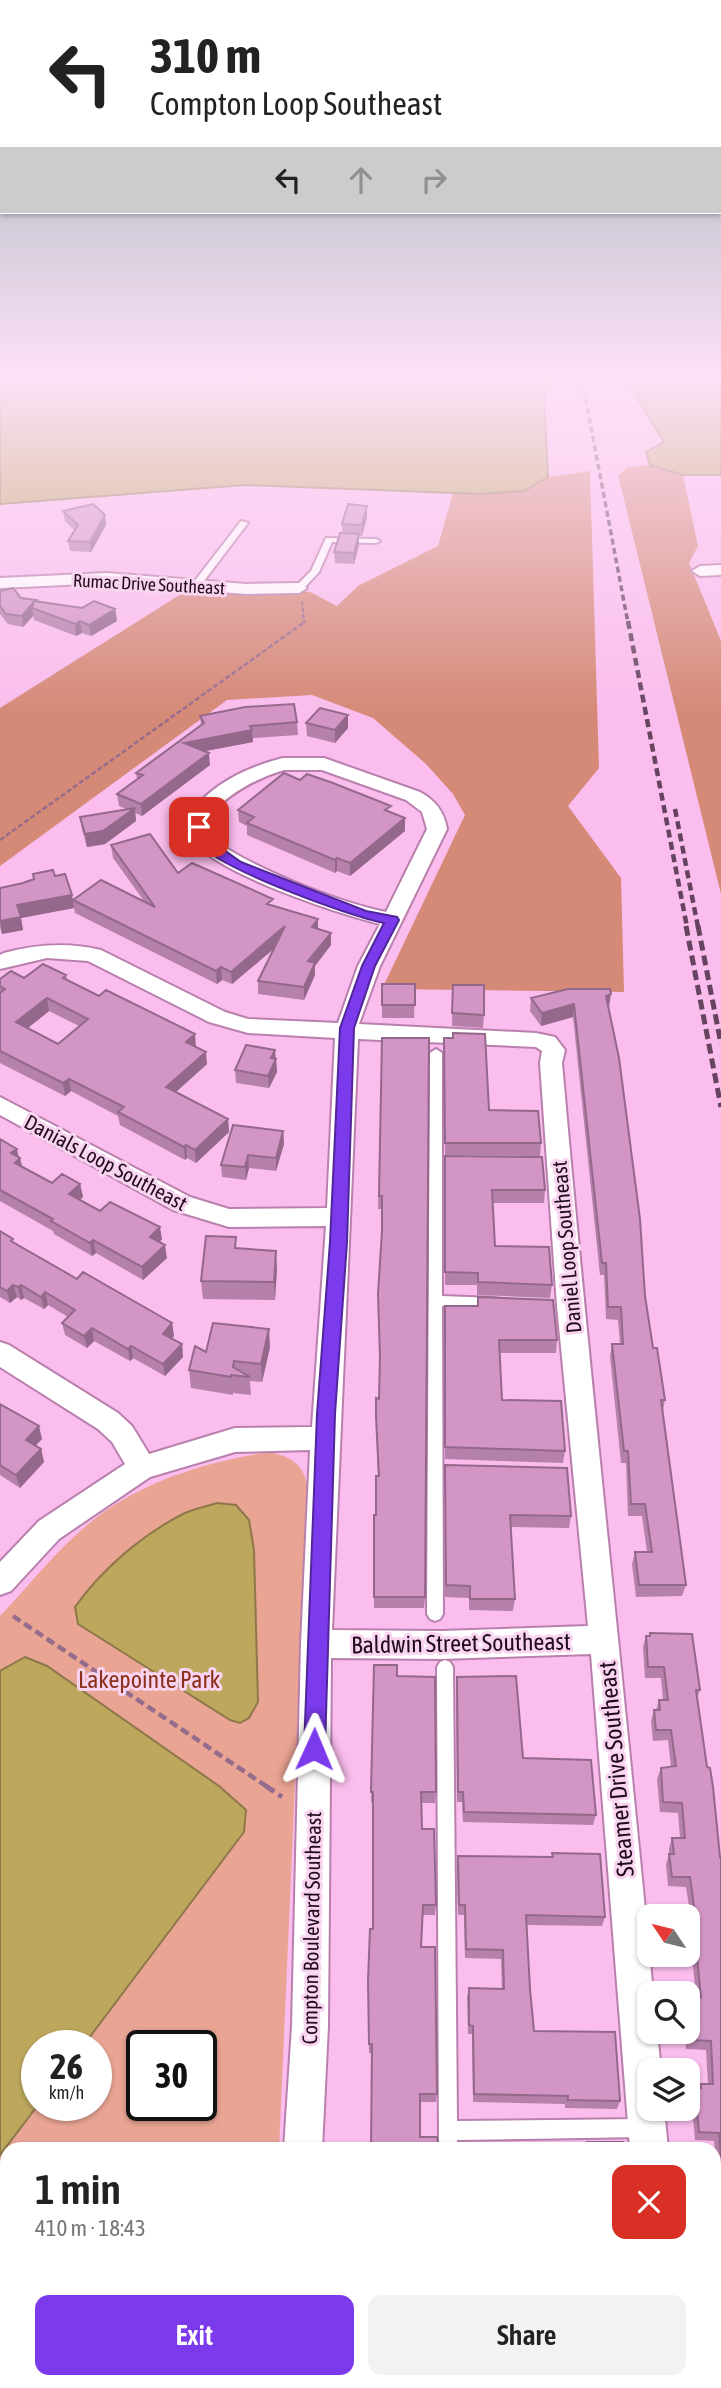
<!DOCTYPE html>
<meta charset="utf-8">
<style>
:root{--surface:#fff;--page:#f2f2f2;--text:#222;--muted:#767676;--accent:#7c3aed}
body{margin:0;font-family:"Asap Condensed",sans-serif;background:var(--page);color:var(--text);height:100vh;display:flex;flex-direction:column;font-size:26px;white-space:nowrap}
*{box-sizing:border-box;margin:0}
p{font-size:23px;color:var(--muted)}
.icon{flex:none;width:38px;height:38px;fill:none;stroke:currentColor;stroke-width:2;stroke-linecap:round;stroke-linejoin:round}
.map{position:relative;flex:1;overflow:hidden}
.side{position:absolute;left:0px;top:2142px;width:721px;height:247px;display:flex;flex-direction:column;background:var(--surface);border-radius:21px 21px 0 0;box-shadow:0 2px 5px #0004}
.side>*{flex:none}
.banner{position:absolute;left:0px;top:0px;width:721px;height:214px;box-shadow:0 2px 5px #0004;background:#fff;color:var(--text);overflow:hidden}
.needle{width:46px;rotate:305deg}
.fabs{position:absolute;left:637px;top:1904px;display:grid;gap:14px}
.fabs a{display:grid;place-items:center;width:63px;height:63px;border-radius:14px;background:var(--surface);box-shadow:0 2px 5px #0004;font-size:35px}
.speed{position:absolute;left:21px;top:2030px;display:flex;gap:14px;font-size:35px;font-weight:700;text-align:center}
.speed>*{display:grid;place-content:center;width:91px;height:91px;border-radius:50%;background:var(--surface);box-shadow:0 2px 5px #0004;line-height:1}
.speed small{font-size:18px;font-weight:400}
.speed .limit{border:4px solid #111;border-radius:10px;background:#fff;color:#111}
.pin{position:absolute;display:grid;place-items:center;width:60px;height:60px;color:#fff;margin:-30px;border-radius:14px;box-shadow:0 4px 10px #0006}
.me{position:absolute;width:77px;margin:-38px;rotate:1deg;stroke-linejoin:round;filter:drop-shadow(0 0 5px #0008)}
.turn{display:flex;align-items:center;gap:24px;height:147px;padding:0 35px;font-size:32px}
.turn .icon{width:91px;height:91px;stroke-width:2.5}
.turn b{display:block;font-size:49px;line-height:60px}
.lanes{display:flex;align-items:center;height:66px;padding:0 35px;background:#0003;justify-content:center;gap:35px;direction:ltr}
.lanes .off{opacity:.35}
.round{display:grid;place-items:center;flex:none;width:74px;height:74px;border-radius:14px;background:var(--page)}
.summary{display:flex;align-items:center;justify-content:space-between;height:119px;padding:0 35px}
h1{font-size:42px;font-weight:600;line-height:52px}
.primary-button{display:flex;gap:14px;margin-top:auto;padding:14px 35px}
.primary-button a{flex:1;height:80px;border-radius:14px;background:var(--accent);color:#fff;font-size:28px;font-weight:600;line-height:80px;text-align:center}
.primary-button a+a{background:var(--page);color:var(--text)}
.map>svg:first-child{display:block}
</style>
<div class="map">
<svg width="721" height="2388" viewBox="0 0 721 2388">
<rect width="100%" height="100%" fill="#fabded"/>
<!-- green -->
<path fill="#e9a493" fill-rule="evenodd" d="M269 1452C293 1457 304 1465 308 1489L279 2149H7V2382H269L268 2388H0V1616C26 1589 50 1558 78 1533 131 1484 200 1463 269 1452ZM37 2046H96V2105H37ZM142 2046H201V2105H142Z"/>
<!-- forest -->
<path fill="#d58977" d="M650 465 683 475 698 546 689 563 721 641V894L618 475 628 467Z
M590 471 599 768 568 806 621 878 624 992 382 989 465 815 453 794 426 764 373 718 312 695 227 700 0 866V708L189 589 310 592 337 606 358 586 438 546 453 493 524 491 548 477Z"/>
<!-- water -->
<path fill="#bca75d" stroke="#8e784a" stroke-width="2" d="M0 380H555L544 395 548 477 524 491 480 494 245 485 0 504Z
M611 380H721V475H683L650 465 646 452 664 442 630 387Z
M217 1503 236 1505 249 1520 254 1550 258 1702 249 1718 240 1723 230 1720 78 1624 75 1607C102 1569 141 1536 181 1515 192 1509 205 1507 217 1503Z
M25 1657 47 1666 219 1786 246 1810 244 1832 83 2046H37L38 2105 0 2155V1671Z"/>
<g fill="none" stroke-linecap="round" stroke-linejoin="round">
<!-- lane casing -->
<g stroke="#b980ad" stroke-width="4">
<path id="lane" d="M241 521 248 523 200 586H194V582Z
M326 538 376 539 380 541 376 543 332 542 319 572 302 590H296V586L311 571Z
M436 1049 442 1053V1296L494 1298 499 1299 501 1303 499 1307 494 1308 442 1306 443 1614 440 1619 435 1621 430 1619 427 1614 430 1053Z
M445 1660 450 1662 453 1667 457 2121 643 2119 650 2121 652 2128 650 2135 643 2137 457 2140V2149H439L437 1667 440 1662Z
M444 2382H464V2388H444Z"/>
</g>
<!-- street casing -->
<g stroke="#b980ad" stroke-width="4">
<path id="street" d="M721 565V575L700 576 692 571 700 566Z
M107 573 246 584 299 583 307 588 299 593 246 594 107 583 0 588V578Z
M283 758H324L420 792C435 800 444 811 447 829L380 966 359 1024 536 1033 555 1037 565 1050 562 1063C589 1373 624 1684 653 1993H649V2032H657L661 2070H649V2109H664L668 2149H630L591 1654 441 1659 331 1658 328 2026 322 2149H284L292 2026 301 1644 310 1450 235 1452 150 1477 59 1539 11 1591 0 1595V1562L39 1521 125 1464 112 1442 98 1429 0 1367V1342L9 1345 118 1413 132 1426 149 1454 235 1428 312 1427 326 1226 229 1227 173 1210 0 1115V1097L190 1197 229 1209 327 1208 335 1038 248 1033 209 1022 88 961 47 958 0 969V955L4 953C37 944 68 942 101 950L225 1012 248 1019 338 1023 358 966 380 924C336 913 217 874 191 839L189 815C211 784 247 767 283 758ZM284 770H322L406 800 422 812 427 829 386 912C338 902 248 867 211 837L209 816C229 793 255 779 284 770ZM358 1039 536 1047 542 1051 540 1063 557 1306 588 1626 441 1631 332 1630Z
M270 2382H310L311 2388H269Z
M653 2382H693L694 2388H652Z"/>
</g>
<!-- path-far3 -->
<path stroke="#966c8d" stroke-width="2" stroke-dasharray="4.5 2" stroke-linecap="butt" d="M302 601 304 623"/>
<!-- path-far2 -->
<path stroke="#966c8d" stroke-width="2.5" stroke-dasharray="5 2.5" stroke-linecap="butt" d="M0 840 306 621"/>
<!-- path-far1 -->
<path stroke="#966c8d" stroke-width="4.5" stroke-dasharray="9 4.5" stroke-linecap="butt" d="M13 1616 269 1788"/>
<!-- path -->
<path stroke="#966c8d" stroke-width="5" stroke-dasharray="10 5" stroke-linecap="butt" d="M266 1786 282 1797"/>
<!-- lane -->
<use href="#lane" fill="#fff" fill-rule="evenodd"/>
<!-- street -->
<use href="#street" fill="#fff" fill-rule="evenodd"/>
<!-- rail-far2 -->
<path stroke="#66445f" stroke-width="3.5" stroke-dasharray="6 3.5" stroke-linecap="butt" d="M582 380 628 623"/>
<!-- rail-far1 -->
<path stroke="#66445f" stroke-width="4.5" stroke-dasharray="8 4.5" stroke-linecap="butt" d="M628 621 687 927
M675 809 698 927"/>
<!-- rail -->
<path stroke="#66445f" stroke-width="5" stroke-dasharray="10 5" stroke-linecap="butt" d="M686 926 721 1107
M698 926 721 1044"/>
</g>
<!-- wall -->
<path fill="#b580aa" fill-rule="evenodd" d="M63 511 105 515 106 525 91 552 70 551 68 541 74 530 65 521Z
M367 517 362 536H359V545L354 564 335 563 334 552 342 533V524Z
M0 591 21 598 36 601 82 608 115 609 117 621 91 636 82 633 76 636 34 620 33 616 23 627 8 624 0 614Z
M200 716 297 722 298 735 253 738V742L205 751 210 765 142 816 135 813 136 821 105 844 87 847 82 829 80 817 126 809 119 806 117 794 137 779 136 773 201 725Z
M306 723 348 728 335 743 307 736Z
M300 780 405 818V831L350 876 337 871 335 873 247 835V826L239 822 238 810Z
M111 845 178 873 274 906 318 929 331 945 315 966V975L304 1000 258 994V981L274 949 232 984 222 980 217 984 75 913 74 908 21 918 23 930 2 934 0 927V888L23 883 33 880V874L55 876 72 895 73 900 144 901 113 858Z
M66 975 67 979 196 1047 207 1064 176 1092 228 1119 229 1132 196 1163 187 1158 185 1160 120 1125 118 1116 71 1091 65 1096 0 1063V979ZM49 1011 79 1026 58 1044 28 1028Z
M382 984H415L414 1018H382Z
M453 985 484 1015 483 1028 452 1026Z
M531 998 609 1007 645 1296 653 1348 665 1400 663 1410 686 1585 682 1596 636 1597 632 1564 635 1552H647L642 1516H628L626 1463H621L610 1356 612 1344H620L618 1320 606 1319 604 1275H600L573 1017 541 1026 530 1011Z
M382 1038 425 1597 424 1608H374V1515H376L378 1476 376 1430V1398L379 1399 380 1368 378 1294 382 1236V1209H378Z
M444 1038 489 1110 541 1143 540 1156 445 1155Z
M276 1059 277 1072 269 1088 236 1083 235 1070Z
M283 1131 284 1144 276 1171 249 1168 246 1180 222 1177 221 1165Z
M0 1139 20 1158 22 1167 52 1183 80 1184 83 1197 79 1200 100 1211 162 1239 160 1242 167 1258 143 1280 96 1253 92 1256 54 1234 53 1231 0 1201Z
M445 1156 545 1190 544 1203H493L495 1246 552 1285 550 1298 477 1295V1285H445Z
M0 1231 14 1243 77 1279 172 1323 174 1336 172 1338 182 1344 183 1357 165 1376 133 1358 130 1361 94 1341 87 1348 65 1335 62 1323 68 1317 48 1305 44 1309 24 1298 21 1300 17 1297 10 1303 0 1297Z
M237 1248 277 1269 275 1300 203 1299 201 1281Z
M478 1297 557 1340 556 1353H500L502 1400 565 1451 563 1463 445 1459V1306H478Z
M270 1347 262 1382 250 1381 251 1395 233 1393V1395L191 1388 189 1370 206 1352Z
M0 1404 42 1439 35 1446 41 1449 44 1462 20 1488 0 1475Z
M445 1465 571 1516 569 1528 511 1527 515 1599 513 1611 469 1610V1598L445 1597Z
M650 1633 700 1690 697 1699 720 1857H721V2235H714V2178H718L714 2141 695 2140 691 2096 695 2088H698L700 2084H708L706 2050 686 2049 685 2032H688V2000H690L692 1996H696L693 1966 675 1965 674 1955H688V1916H679L680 1913 690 1914 686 1887 668 1886 666 1864 669 1854V1848L672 1838H680L678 1813 660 1812 657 1779 661 1768 671 1767 668 1740 653 1741 651 1721 654 1710H656L659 1700H663L661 1678H645L643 1647 646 1636H649Z
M374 1665 397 1676 436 1792 435 1803H422V1829L436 1905 435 1915H422L421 1947 437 2094 436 2102H420L371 2149 372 2053H369L368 1990 373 1929V1802H371Z
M457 1677 523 1758 596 1815 593 1825 463 1822 462 1802H457L456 1689Z
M552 1853 605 1917 602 1926 527 1925 530 1989 534 2031 620 2101 617 2109 565 2108V2104L473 2102 472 2034H468L467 1997 469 1988 502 1989 501 1959 465 1958 464 1915H458L457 1866 458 1856 552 1857Z
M719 2315H721V2360L715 2321Z"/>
<!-- shaded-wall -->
<path fill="#94688b" d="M367 506V517L362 536V525Z
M105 515 106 525 91 552 90 542Z
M359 534V545L354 564V553Z
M36 600 37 610 32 608 33 616 23 627 22 616Z
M115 609 117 621 91 636 89 625Z
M80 621 82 633 76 636 75 624Z
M348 715V728L335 743V730Z
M252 730 253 742 185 755 184 743Z
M209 753 210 765 142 816 141 804Z
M135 808 136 821 105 844 87 847 85 834Z
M405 818V831L350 876V863Z
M337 858V871L335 873V860Z
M72 895 74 908 21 918 23 930 2 934 0 921 17 905Z
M318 919V932L312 927Z
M285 926 286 938 232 984 231 972Z
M331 933V945L315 966V975L304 1000V987L308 961Z
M221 967 222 980 217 984 216 971Z
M611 994 609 1007 604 1009 606 996Z
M47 998 49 1011 19 1035 16 1022Z
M574 1004 573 1017 541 1026 542 1013Z
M195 1034 196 1047 186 1042Z
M275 1050 277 1072 269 1088 268 1076 271 1058Z
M206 1052 207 1064 167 1100 166 1087Z
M69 1079 71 1091 65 1096 63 1083Z
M228 1119 229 1132 196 1163 195 1150Z
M283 1131 284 1144 276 1171V1158Z
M186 1145 187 1158 185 1160 184 1147Z
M17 1149 19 1159 20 1158 23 1171 15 1165 11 1153Z
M248 1155 249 1168 246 1180 245 1167Z
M80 1184 83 1197 71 1207 69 1194Z
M160 1227 162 1239 152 1249 150 1237Z
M93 1240 96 1253 92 1256 90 1243Z
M165 1245 167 1258 143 1280 142 1267Z
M276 1251 277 1269 275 1300 274 1282Z
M13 1285 17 1297 10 1303 7 1291Z
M21 1285 24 1298 21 1300 18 1287Z
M45 1292 48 1305 44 1309 41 1297Z
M172 1323 174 1336 164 1346 163 1334Z
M92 1328 94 1341 87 1348 84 1336Z
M269 1329 270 1347 262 1382 261 1364Z
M182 1344 183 1357 165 1376 163 1364Z
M131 1346 133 1358 130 1361 128 1349Z
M39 1426 42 1439 29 1452 26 1440Z
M41 1449 44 1462 20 1488 16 1475Z"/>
<!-- building -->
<path fill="#d395c6" stroke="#94688b" stroke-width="2" fill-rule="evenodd" d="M93 504 105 515 90 542 68 541 78 525 63 511Z
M348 504 367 506 362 525 342 524Z
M340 533 359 534 354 553 334 552Z
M13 588 21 598 36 600 34 601 33 603 22 616 6 614 0 606V591Z
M34 601 82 608 94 601 115 609 89 625 80 621 75 624 32 608Z
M294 704 297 722 250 726 252 730 184 743 209 753 141 804 117 794 143 775 136 773 204 723 200 716 245 707Z
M320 708 348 715 335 730 306 723Z
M284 773 300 780 307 774 333 783 391 806 385 810 405 818 350 863 337 858 335 860 247 823 254 817 238 810Z
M135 808 103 831 85 834 80 817Z
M150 834 178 873 192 863 273 899 267 904 318 919 312 927 331 933 308 961 315 963 304 987 258 981 285 926 231 972 221 967 216 971 73 900 101 880 155 907 111 845Z
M53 870 55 876 65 874 72 895 17 905 21 917 0 921V888L23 883 34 879 33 874Z
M43 964 66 975 63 978 99 996 106 990 195 1034 186 1042 206 1052 166 1087 228 1119 195 1150 186 1145 184 1147 118 1112 124 1107 69 1079 63 1083 0 1051V993L5 989 0 986V979L11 971 24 978ZM47 998 88 1019 58 1044 16 1022Z
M382 984H415V1005H382Z
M453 985H484V1015L452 1013Z
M568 989H610L611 994 606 996 619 1058 640 1219 645 1296 653 1348H657L665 1400H661L686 1585H639L635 1552H652L645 1504H631L628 1451H624L612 1344H623L621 1307H608L606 1263H602L574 1004 542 1013 531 998Z
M453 1033 485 1034 489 1110 538 1111 541 1143H445L444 1038H453Z
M382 1038H429L425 1597H374V1515H376V1476H379L376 1417V1398L379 1399 380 1357 378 1294 382 1231V1196H379Z
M246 1045 275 1050 271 1058 276 1059 268 1076 235 1070Z
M233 1125 283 1131 276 1158 248 1155 245 1167 221 1165Z
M0 1139 17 1149 11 1153 20 1158 15 1163 52 1183 62 1174 80 1184 69 1194 100 1211 110 1202 160 1227 150 1237 165 1245 142 1267 93 1240 90 1243 51 1221 53 1219 0 1190Z
M445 1156 542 1157 545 1190H492L495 1246 549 1247 552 1285 478 1282V1273L445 1272Z
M0 1231 13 1239 11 1241 77 1279 83 1272 172 1323 163 1334 182 1344 163 1364 131 1346 128 1349 92 1328 84 1336 62 1323 75 1310 45 1292 41 1297 21 1285 18 1287 13 1285 7 1291 0 1287Z
M206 1236 236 1237 235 1248 276 1251 274 1282 201 1281Z
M478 1297 553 1300 557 1340H499L502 1400 561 1401 565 1451 445 1447V1306H478Z
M213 1323 269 1329 261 1364 234 1361 233 1367 250 1377 231 1375V1377L189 1370 195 1346 206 1352Z
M0 1404 39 1426 26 1440 41 1449 16 1475 0 1465Z
M445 1465 567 1468 571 1516 510 1515 515 1599H470V1586L446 1585Z
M650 1633 692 1634 700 1690H696L707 1767 710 1768 713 1787 720 1857H721V2157L719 2133 699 2132 695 2088H701L700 2084H713L711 2041 690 2040 688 2000H693L692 1996 701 1997 697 1957 679 1956V1955H688V1916H680V1913L695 1914 690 1877H672L669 1854H674L672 1838H685L682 1803 663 1802 661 1768 676 1766 671 1730H656L654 1710H660L659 1700H668L664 1667H648L646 1636H650Z
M374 1665H397V1676L435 1677 436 1792H421L422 1829H434L436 1905H423L421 1947H435L437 2094H420V2137H437L439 2149H371L372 2044H369L368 1981 370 1929H373V1792H371Z
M516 1676 523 1758 591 1760 596 1815 464 1812 463 1792H458L457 1677Z
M552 1853 600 1854 605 1917 526 1915 530 1989 534 2031 615 2032 620 2101 568 2100V2096L474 2094 473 2026 469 2025V1988L504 1989 503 1950 466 1949 465 1905H459L458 1856 553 1857Z
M587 2142H623L624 2149H588Z
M714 2178 721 2179V2228H714Z
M368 2382H440V2388H368Z
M479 2382H643V2388H479Z"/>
<!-- sky -->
<linearGradient id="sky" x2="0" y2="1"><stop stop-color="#96afb0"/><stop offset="0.53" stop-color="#fde1f7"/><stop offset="1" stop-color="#fde1f7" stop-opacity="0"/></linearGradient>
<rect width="721" height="714" fill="url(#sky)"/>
<!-- route -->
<path fill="#7c3aed" stroke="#51269a" stroke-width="2" d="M199 823 206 827 207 838 241 862 366 911 397 917 399 920 375 966 354 1028 347 1242 335 1414 325 1749 322 1756 314 1759 307 1756 304 1749 317 1414 330 1242 340 1028 362 966 384 923C348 916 217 868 197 842 193 838 194 832 193 827Z"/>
<g text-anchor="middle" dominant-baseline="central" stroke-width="6" stroke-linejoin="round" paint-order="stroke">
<!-- far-street labels -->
<g font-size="18" fill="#210c1d" stroke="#f9d4f0">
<text transform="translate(149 584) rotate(3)">Rumac Drive Southeast</text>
</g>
<!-- street labels -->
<g font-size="21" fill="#210c1d" stroke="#f9d4f0">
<text transform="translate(106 1162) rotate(28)">Danials Loop Southeast</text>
<text transform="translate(566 1247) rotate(-95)">Daniel Loop Southeast</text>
<text transform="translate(311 1928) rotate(-89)">Compton Boulevard Southeast</text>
</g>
<!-- near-street labels -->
<g font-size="24" fill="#210c1d" stroke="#f9d4f0">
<text transform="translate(461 1643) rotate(-1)">Baldwin Street Southeast</text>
<text transform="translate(616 1769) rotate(-95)">Steamer Drive Southeast</text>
</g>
<!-- near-park labels -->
<g font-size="24" fill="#8a301b" stroke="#f9d4f0">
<text x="149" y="1679">Lakepointe Park</text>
</g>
</g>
</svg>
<div class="fabs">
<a><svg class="needle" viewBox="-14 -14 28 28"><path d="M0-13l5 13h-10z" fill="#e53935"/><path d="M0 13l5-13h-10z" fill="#767676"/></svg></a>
<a><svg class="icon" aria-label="search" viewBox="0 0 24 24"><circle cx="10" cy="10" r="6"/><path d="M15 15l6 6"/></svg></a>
<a><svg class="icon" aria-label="layers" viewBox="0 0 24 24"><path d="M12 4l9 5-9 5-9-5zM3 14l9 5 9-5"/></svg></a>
</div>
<div class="speed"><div>26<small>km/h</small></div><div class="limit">30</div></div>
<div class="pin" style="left:199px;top:827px;background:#d93025"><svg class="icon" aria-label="arrive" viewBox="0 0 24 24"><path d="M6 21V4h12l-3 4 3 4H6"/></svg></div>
<svg class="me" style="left:314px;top:1749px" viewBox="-20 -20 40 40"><path d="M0-17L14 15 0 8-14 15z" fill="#7c3aed" stroke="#fff" stroke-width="4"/></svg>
<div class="banner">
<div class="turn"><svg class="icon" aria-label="left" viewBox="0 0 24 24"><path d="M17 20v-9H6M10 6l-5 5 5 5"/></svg><div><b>310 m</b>Compton Loop Southeast</div></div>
<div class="lanes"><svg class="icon" aria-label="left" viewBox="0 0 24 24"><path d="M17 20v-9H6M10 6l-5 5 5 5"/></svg><svg class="icon off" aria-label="ahead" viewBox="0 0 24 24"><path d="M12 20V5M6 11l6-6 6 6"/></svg><svg class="icon off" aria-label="right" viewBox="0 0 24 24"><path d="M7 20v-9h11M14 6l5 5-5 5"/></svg></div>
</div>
<section class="side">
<div class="summary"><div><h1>1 min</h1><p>410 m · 18:43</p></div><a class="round" style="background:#d93025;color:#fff"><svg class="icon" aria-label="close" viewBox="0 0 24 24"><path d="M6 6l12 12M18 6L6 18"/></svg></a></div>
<div class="primary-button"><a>Exit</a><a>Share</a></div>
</section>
</div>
